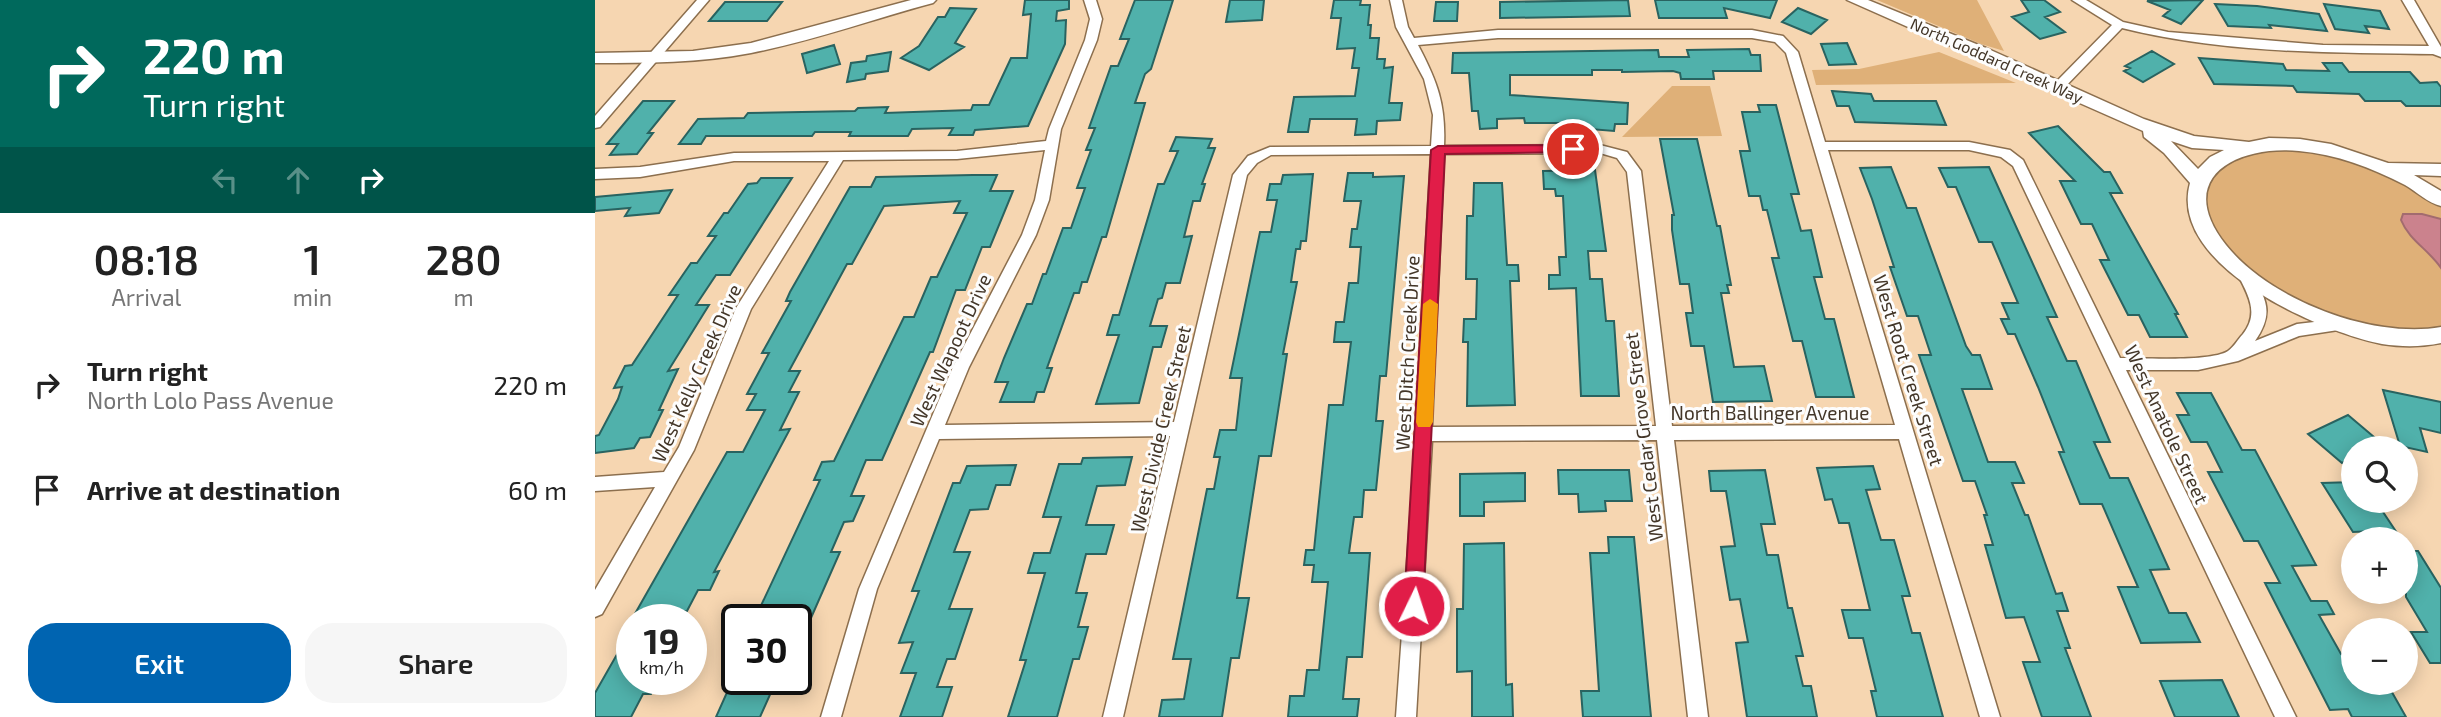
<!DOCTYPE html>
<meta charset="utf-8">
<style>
:root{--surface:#fff;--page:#f6f6f6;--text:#222;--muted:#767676;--accent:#0064b1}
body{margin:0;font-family:"Exo 2",sans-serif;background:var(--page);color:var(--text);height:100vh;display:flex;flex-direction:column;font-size:26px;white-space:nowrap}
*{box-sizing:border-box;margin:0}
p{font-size:23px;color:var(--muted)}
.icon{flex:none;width:38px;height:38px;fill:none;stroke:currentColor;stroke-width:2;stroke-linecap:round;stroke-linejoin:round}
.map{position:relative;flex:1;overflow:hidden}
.drawer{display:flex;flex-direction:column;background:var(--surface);width:595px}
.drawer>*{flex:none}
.guide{background:#00695c;color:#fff;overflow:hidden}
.tools{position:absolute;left:1746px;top:436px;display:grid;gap:14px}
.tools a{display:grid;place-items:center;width:77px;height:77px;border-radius:50%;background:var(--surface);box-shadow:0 4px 18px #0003;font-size:35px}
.speed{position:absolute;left:21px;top:604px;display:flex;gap:14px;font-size:35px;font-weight:700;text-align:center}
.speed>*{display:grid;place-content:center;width:91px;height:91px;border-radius:50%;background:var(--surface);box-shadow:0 4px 18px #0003;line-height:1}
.speed small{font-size:18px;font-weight:400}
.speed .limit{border:4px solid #111;border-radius:10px;background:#fff;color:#111}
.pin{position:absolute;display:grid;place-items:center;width:60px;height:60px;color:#fff;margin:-30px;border:4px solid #fff;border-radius:50%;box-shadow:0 2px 7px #0007}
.me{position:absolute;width:77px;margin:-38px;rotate:4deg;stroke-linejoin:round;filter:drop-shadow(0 0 5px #0008)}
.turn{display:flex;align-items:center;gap:24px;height:147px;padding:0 28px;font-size:32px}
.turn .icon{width:91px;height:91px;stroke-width:2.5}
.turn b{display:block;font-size:49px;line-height:60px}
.lanes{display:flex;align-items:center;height:66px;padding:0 28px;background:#0003;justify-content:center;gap:35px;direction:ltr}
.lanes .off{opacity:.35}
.eta{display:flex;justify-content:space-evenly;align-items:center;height:119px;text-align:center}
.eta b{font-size:42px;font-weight:600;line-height:49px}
.primary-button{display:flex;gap:14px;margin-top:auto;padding:14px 28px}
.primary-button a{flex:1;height:80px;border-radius:28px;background:var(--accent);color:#fff;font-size:28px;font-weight:600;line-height:80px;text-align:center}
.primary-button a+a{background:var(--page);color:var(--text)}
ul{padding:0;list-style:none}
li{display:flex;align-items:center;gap:21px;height:105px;padding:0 28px}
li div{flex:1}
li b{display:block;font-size:26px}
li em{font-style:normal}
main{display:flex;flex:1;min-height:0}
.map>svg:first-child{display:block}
</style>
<main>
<section class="drawer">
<div class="guide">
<div class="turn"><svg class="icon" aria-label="right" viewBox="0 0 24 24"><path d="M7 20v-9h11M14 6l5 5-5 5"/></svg><div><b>220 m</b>Turn right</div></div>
<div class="lanes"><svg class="icon off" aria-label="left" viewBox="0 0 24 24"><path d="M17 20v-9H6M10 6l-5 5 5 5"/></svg><svg class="icon off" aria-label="ahead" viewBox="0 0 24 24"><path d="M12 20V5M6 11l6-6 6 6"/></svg><svg class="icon" aria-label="right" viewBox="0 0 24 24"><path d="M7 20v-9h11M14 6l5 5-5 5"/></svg></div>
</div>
<div class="eta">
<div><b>08:18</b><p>Arrival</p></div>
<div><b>1</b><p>min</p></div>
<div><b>280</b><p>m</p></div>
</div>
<ul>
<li><svg class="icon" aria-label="right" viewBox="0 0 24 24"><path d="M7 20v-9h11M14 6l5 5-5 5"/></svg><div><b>Turn right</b><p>North Lolo Pass Avenue</p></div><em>220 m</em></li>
<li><svg class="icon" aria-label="arrive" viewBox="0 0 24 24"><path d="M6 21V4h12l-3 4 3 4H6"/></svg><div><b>Arrive at destination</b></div><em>60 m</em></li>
</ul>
<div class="primary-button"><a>Exit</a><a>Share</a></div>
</section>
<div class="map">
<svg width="1846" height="717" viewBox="0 0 1846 717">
<rect width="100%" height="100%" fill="#f6d6b1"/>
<!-- green -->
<path fill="#dfb078" d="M1282 0H1382L1409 51 1386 44Z
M1344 52 1421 83 1221 85 1217 70 1264 69Z
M1077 86H1115L1127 136 1027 137Z
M1696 148 1738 154 1787 170 1846 205V330C1817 336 1775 331 1746 322 1704 309 1627 265 1612 221 1609 211 1610 196 1609 184 1638 151 1653 151 1696 148Z"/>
<!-- water -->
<path fill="#cb828d" stroke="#a26b6f" stroke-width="2" d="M1808 214H1827L1846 219V268C1834 250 1814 240 1806 220Z"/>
<!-- building -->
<path fill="#50b1ab" stroke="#296360" stroke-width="2" d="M430 0H474V9L462 11 461 21 471 20 470 44 433 126 380 130 378 135H354L358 128 317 129 313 136H254L256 132H220L217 136H111L106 144H84L103 119 149 118 153 113 260 111 263 108 293 107 290 113 376 110 378 105H394L416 58H432L436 14 428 15Z
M540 0H578L556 69 550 74 540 103H550L511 237H507L492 282H487L484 293H479L452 368H457L449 392H442L439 402H405L413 382H400L409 358 432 304H437L448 274H451L468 228H476L490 188H482L496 150H491L500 128H494L516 66H523L534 39H525Z
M635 0H669L667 20 631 22Z
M739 0H766L765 5H775L773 25H776L775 38H784L782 59H790L789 68 798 67 794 103H807L805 120 782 121 781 134 760 135 762 119H715L713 132H693L699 97 760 96 764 68H757L760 48 742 49 746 18H736Z
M1033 0 1035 16 905 18V2Z
M1060 0H1182L1175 18 1129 8 1132 18H1064Z
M1426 0H1449L1465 12 1450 17 1470 32 1445 39 1417 17 1434 12Z
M1608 0 1586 24 1568 16 1575 10 1552 1Z
M130 2H187L172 21H114Z
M841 2H863L862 21H839Z
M1620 4 1662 6 1724 14 1732 31 1674 25 1676 28 1633 26Z
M1729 4 1785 11 1794 29 1770 26 1774 33 1740 29Z
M355 8 381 9 360 43 369 47 334 70 306 58 324 46 343 17H350Z
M1203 8 1232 20 1216 34 1187 22Z
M1252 43 1261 64 1234 65 1226 44Z
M239 45 245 64 212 73 207 54Z
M1154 49 1156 55H1165L1166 71H1118L1119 79H1086L1085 73 1078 71 1027 72V70H997V75H915V95L1033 103 1032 124H1020L1019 131 983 128V133H965V123H930L929 118 902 119V128L885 129 883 111H877L874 73H857L858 53 1063 50 1064 57H1094L1092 50Z
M1557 51 1579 64 1548 82 1529 71 1535 68 1530 66Z
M296 52 293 71 271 74 270 79 252 82 256 63 271 61 272 56Z
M1604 58 1688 64 1691 70 1734 71 1728 63H1747L1754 72H1815L1825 83 1842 82 1846 87V106H1811L1806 101H1770L1764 94 1702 92 1698 86 1619 84Z
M1237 91 1276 94 1279 101H1341L1351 125 1260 122 1254 106H1242Z
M48 101H79L53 133H58L42 154 15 155 23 144H12Z
M1163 105H1181L1204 194H1196L1206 231 1216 230 1227 277H1219L1230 319H1239L1259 397H1221L1207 341H1198L1177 258H1184L1172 210H1168L1165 196H1154L1145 151H1155L1147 112H1165Z
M1463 126 1509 172H1515L1527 193H1515L1583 314H1580L1592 337H1555L1544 315H1533L1505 260H1514L1497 224H1486L1465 181H1480L1434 133Z
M581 137 617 139 613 148H620L607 184H610L605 201H598L589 237 597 236 585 283H571L567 298 563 299 555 326H572L566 347H558L544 403 501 404 524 335H512L518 315H524L563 184H569L583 151H575Z
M1065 139H1102L1122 226H1125L1136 285H1132L1134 293H1126L1139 367 1169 366 1177 401 1118 402 1109 346H1096L1091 313H1098L1094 284H1085L1077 230V215H1079Z
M1296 167 1312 208H1321L1371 346 1377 355H1385L1397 389H1367L1393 462H1420L1429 483H1417L1430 515H1433L1461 594 1467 593 1473 611H1462L1475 648H1470L1496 717H1447L1428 662H1445L1429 617 1411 618 1390 545H1398L1389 515H1392L1380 481H1368L1324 355H1336L1323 316H1312L1295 267H1299L1277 199 1265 168Z
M1394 167 1462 317H1452L1472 361H1481L1515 442H1499L1515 478H1533L1574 569 1555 570 1574 613H1591L1605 642 1546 643 1523 587H1543L1507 504H1485L1464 452H1469L1443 387 1420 334H1413L1406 319H1414L1407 303H1423L1397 242H1384L1361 187H1353L1344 168Z
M1000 170 1011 251H993L995 279H1007L1011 321H1019L1024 396H986L981 288 954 289V275H965L964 257H971L968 196H961L960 189H949L948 171Z
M753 173H778V177L809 176 791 376H785L781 421H788L781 490H769L767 517H759L754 553H775L767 657H752L748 699H764L762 717H693L695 696H709L712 670H724L733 582H717L719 565H709L711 550H719L734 405H748L756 342H739L741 322H749L754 283H763L766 247H755L757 229H762L766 201H749Z
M718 174 711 241H706L705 249H701L696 282H702L688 354H692L676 456H664L642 598H654L644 658H636L627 717H564L567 700 589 699 596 659H578L612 489H619L625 457H619L625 430H641L647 378H635L665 232H676L682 200H672L675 184H686L688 175Z
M378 175H402L395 191H418L395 247H387L370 290H361L338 352H335L287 460H271L256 496H269L258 521 249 522 236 552H245L201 652V612H163L225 480H219L227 462 239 461 309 317H319L336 277H342L372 213H359L365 201 289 206 257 264H252L194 371H205L194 392H204L185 430 195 429 119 572 124 571 115 590H103L92 611 41 612 132 452H148L170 410H152L161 394H152L174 353H167L196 301H191L195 292 255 187H276L281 177Z
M166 178H197L135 275H121L101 305H114L73 371 83 369 64 410H68L55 437 45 438 39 448 0 453V436L4 435 23 399 27 387 19 388 30 366 37 365 83 295H74L96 263H102L121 236H113L129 213H133L153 184 162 183Z
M879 183H907L912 265H923L924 281H915L920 405 872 406 873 342H868L869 319H881L882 279H871L872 216H878Z
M77 190 64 213 30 216 35 208 0 211V197Z
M1788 390 1846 402V433L1825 428 1832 452 1805 446Z
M1582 393H1616L1647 450H1660L1721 565 1697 566 1716 601H1732L1739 614 1724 615 1746 654H1759V682H1781L1784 687H1794L1811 717H1757L1753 709 1735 710 1670 583H1685L1663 541H1649L1613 472H1627L1612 442H1596L1582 415H1594Z
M1753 415 1792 448H1759V457L1747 463 1713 434Z
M537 457 530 485 502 486 491 525H519L511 554H491L481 593H492L483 627H493L484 659H478L462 717H413L431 660H425L450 573H433L439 553H455L466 517H448L464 464H486L488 458Z
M421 465 415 485H401L393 509 375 510 359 552H375L354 609H377L360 659H352L342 687H357L347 717H305L321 673H306L318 642 304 643 324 591H317L358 483H365L372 466Z
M1278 466 1285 489 1271 490 1286 540H1299L1315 596H1307L1317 633H1325L1348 717H1282L1276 691H1281L1268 638H1254L1247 610H1275L1254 523H1244L1237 499 1230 500 1222 468Z
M963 470H1034L1037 501H1010L1011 511 984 512 983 494H964Z
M1170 470 1180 524H1166L1172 555H1183L1193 608H1197L1208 656H1201L1208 686H1216L1222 717H1152L1141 643 1153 642 1145 599 1135 600 1126 547 1140 546 1131 491H1116L1114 471Z
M930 473V501L889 502V516H865V474Z
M1759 482V500H1780L1806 539H1784L1779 531 1758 532 1727 483Z
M1013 537H1039L1056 717H988L986 691H1004L995 553H1014Z
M909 543 911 685 917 684 918 717H877V671L862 672V609H868L869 544Z
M1811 551H1823L1846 588V663H1835L1816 632H1832L1811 597Z
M37 628V679H64L56 694H48L36 717H0V693Z
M138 679H182L165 717H121Z
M1627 680 1644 717H1580L1565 681Z"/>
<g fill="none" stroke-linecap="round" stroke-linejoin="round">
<!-- minor casing -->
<g stroke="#8c6f4e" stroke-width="3">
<path id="minor" d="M102 0H114L5 127 0 128V116Z
M489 0H501L507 19 502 40 466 129 454 200 441 235 374 367 350 425 579 422 638 175 653 156 675 147 836 146 838 115 829 79 801 27 795 0H807L813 27 819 38 903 30H1157L1188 36 1203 52 1230 142H1374L1415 150 1428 160 1525 358C1548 358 1616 362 1633 351 1639 347 1643 339 1648 334 1664 314 1654 296 1643 275L1650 270 1655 271C1671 299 1680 312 1660 341L1702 324 1745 319 1750 321 1753 325 1750 329 1704 336 1643 361 1603 370H1531L1701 717H1680L1418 166 1406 157 1374 150H1233L1405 717H1385L1304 439 1079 440 1113 717H1093L1062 440 837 441 821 717H801L817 494 836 154 676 155 662 163 652 175 528 717H508L575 436 344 439 282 589 246 717H226L264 589 358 367 427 235 440 200 450 150 362 159 248 160 156 309 99 450 7 614 0 617V590L60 487 0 491V477L69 472 84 447 141 308 234 161H139L45 177 0 179V169L45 167 139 153 362 151 451 141 454 129 490 40 495 19ZM903 38H1157L1180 42 1191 53 1300 425 1077 426 1046 171 1032 152 1005 145 849 146C851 104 842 81 823 45ZM1005 153 1022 158 1032 172 1061 426 837 427 849 154Z
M1477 0H1491L1528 22 1573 32 1728 45 1834 46 1807 0H1819L1846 47V57L1838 54C1734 53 1627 53 1527 28L1467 90 1463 91 1457 87 1459 84 1517 25Z"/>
</g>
<!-- tertiary casing -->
<g stroke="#8c6f4e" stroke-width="3">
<path id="tertiary" d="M316 0H341L338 3C278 19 218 41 156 53 105 63 52 63 0 63V53L98 51 156 43Z
M1252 0H1273L1391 48 1549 119 1599 136 1654 142 1674 138 1705 139 1736 144 1793 163 1846 164V176L1819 175 1846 191V206C1833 203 1822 192 1810 185 1777 168 1741 154 1704 151 1641 145 1578 178 1631 245 1675 300 1777 339 1846 327V343C1827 347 1807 347 1787 344 1726 332 1572 266 1595 183L1569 153 1549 137 1548 131ZM1576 141 1597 148 1629 150 1615 157 1603 169Z"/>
</g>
<!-- minor -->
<use href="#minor" fill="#fff" fill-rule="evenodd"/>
<!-- tertiary -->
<use href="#tertiary" fill="#fff" fill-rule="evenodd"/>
</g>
<!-- route -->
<path fill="#e11d48" stroke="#92132f" stroke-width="2" d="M978 145 983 146V152L850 154 828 606 825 612 819 614 812 612 809 606 836 150 843 146Z"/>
<!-- slow -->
<path fill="#f59e0b" d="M835 299 843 304 838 422 835 427H823L821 422 828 304Z"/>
<g text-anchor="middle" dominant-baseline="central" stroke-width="6" stroke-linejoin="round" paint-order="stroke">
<!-- far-street labels -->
<g font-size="16" fill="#433628" stroke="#fdfdfd">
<text transform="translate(1402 60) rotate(24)">North Goddard Creek Way</text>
</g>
<!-- street labels -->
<g font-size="19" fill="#433628" stroke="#fdfdfd">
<text transform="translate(355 350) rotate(-65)">West Wapoot Drive</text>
<text transform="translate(812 353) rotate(-87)">West Ditch Creek Drive</text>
<text transform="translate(1314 370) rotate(73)">West Root Creek Street</text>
<text transform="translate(101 373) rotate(-66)">West Kelly Creek Drive</text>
<text x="1175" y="412">North Ballinger Avenue</text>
<text transform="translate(1572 424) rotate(65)">West Anatole Street</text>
<text transform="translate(565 429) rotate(-77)">West Divide Creek Street</text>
<text transform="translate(1048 437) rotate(-97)">West Cedar Grove Street</text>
</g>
</g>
</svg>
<div class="tools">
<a><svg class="icon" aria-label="search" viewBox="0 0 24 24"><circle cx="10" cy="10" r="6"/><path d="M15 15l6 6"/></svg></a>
<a>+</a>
<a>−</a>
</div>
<div class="speed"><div>19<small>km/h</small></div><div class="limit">30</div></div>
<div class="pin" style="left:978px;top:149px;background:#d93025"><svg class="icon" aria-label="arrive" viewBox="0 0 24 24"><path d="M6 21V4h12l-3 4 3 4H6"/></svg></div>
<svg class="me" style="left:819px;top:606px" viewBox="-20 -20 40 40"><circle r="17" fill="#e11d48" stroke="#fff" stroke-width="3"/><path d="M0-11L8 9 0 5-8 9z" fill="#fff"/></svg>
</div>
</main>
